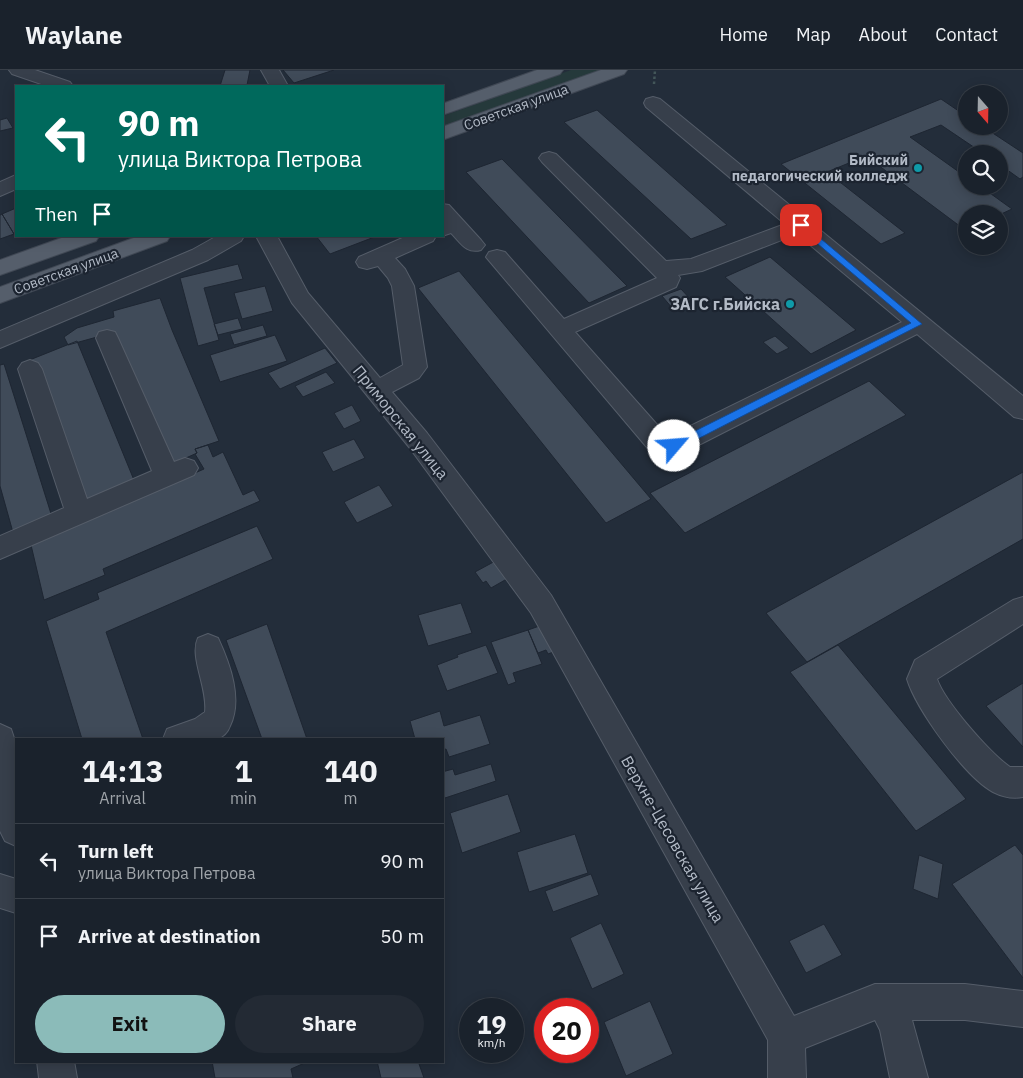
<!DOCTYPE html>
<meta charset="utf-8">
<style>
:root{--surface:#1a222c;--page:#232a34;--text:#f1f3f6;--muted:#9fa4a9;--line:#383f48;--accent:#8bbbb9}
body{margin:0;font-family:"IBM Plex Sans",sans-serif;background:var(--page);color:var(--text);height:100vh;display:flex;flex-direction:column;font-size:19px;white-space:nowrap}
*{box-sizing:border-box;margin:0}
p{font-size:16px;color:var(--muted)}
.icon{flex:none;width:28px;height:28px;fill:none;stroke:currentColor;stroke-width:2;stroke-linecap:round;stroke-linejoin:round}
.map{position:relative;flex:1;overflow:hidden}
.sheet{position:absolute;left:15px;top:668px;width:429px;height:325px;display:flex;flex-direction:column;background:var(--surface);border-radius:0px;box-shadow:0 2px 12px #0003,0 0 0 1px var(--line)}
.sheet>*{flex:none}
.hud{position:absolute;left:15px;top:15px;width:429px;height:152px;border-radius:0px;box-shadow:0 2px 12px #0003,0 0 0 1px var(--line);background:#00695c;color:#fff;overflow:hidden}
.needle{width:32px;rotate:160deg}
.fabs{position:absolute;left:958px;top:15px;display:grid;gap:10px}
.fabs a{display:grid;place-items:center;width:50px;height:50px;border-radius:50%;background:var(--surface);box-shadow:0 2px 12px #0003,0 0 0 1px var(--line);font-size:25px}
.speed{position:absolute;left:459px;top:928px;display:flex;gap:10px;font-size:25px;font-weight:700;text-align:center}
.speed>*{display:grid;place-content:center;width:65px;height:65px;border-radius:50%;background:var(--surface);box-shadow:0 2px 12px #0003,0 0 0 1px var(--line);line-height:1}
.speed small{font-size:12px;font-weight:400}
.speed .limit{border:8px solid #d22;background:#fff;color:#111}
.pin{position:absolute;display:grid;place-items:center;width:42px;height:42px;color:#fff;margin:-21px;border-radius:10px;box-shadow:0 2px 8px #0006}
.me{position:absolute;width:55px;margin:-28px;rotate:63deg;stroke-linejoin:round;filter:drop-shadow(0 0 4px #0008)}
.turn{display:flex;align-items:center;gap:18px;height:105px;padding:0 20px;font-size:22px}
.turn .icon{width:65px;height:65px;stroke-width:2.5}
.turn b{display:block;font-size:35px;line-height:42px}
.then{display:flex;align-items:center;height:48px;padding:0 20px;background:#0003;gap:10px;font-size:19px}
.eta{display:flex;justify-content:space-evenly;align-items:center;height:85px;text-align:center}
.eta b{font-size:30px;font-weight:700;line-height:35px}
.primary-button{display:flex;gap:10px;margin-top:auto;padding:10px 20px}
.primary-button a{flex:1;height:58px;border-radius:30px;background:var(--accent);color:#111;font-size:20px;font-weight:700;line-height:58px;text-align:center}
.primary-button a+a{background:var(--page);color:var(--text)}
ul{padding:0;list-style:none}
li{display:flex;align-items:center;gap:15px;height:75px;padding:0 20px;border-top:1px solid var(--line)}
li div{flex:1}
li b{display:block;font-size:19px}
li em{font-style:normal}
header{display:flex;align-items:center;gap:30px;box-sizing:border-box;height:70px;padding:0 25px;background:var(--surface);border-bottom:1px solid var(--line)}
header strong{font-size:24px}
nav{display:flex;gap:28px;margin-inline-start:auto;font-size:18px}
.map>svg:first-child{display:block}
</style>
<header>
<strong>Waylane</strong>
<nav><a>Home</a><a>Map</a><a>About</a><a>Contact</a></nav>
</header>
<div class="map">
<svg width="1023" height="1008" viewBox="0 0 1023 1008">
<rect width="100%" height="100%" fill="#232d3a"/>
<!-- green -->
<path fill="#25393b" d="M571 0H606L443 59V46Z"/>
<!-- building -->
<path fill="#404b59" stroke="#1e2632" d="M225 0H250L247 15 220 16Z
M283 0H334L294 13Z
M941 29 966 46V56H982L1023 83V107L1020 109 999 94V84H984L941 55 910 67 966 107V116H980L1012 139 999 145 966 144 965 160 866 86 827 102 905 163 881 174 781 94Z
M597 40 727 155 691 169 564 52Z
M7 48 13 58 0 61V50Z
M502 89 627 216 589 233 466 102Z
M16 138V163L14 164 2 144Z
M2 144 14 164 0 169V145Z
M316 166H377L330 184Z
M770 187 856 260 811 284 725 207Z
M238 194 243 209 204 218 219 270 198 276 180 208Z
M459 201 651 429 606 453 418 218Z
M265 216 273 241 242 249 234 223Z
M681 219 693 232 673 239 662 226Z
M160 228 172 260 219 371 195 379 197 383 166 397 108 264 68 275 64 267 77 258 114 247 113 241Z
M238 248 242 259 218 265 214 254Z
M263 255 267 266 234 275 230 264Z
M275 265 287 291 220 312 210 285Z
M775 266 789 278 777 284 763 272Z
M77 271 136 415 84 437 27 291Z
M325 278 337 293 280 319 268 303Z
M4 294 53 450 14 466 0 416V295Z
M326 302 335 313 303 327 295 316Z
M869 311 906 345 685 463 650 423Z
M352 335 361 351 344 359 334 343Z
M354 369 365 388 333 402 322 382Z
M208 375 213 387 223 382 243 425 254 420 260 431 103 499 105 505 44 530 31 475 204 399 195 384 197 383 195 379Z
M1023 402V469L807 592 766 543Z
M379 415 393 436 357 453 344 432Z
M257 456 273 489 106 562 143 669H82L46 551 99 529 97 523Z
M499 489 512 506 491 518 486 511 483 513 475 502Z
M461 533 472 563 428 576 418 545Z
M267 554 307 669H262L226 570Z
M545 554 556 581 548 584 546 580 538 583 528 560Z
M528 560 542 594 513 603 516 612 508 615 491 572Z
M486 575 498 603 447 621 437 595 458 587 457 585Z
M838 575 966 729 916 761 790 602Z
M1023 613V677L986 636Z
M440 641 444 656 480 645 490 674 449 687 446 679 442 680V669H415L410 651Z
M491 694 496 711 445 728 442 721V702L453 699 455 705Z
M508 724 521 762 462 783 450 743Z
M575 764 588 803 529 822 517 782Z
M1015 775 1023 785V908L952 814Z
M919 785 943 794 938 829 913 819Z
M591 804 599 825 553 842 545 821Z
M601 853 624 904 592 919 570 868Z
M824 854 842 885 806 903 789 871Z
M650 931 673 984 626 1006 604 952Z
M212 991H309L291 999 293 1008H215Z
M377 991H418L424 1008H381Z"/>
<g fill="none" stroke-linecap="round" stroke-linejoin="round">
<!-- minor casing -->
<g stroke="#555d69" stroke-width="2">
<path id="minor" d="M9 0H35L70 12 73 16H47L12 4Z
M261 0H279L288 16H270Z
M653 27 660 29 1023 326V349L1014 347 917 264 683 383 664 387 650 381 486 187 489 182 497 180 505 182 564 249 657 208 542 92 539 88 542 84 549 82 556 84 666 191 691 189 785 154 646 37 644 33 646 29ZM797 164 902 252 668 367 575 262 676 217 680 208 678 205 702 201Z
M16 105V119L0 126V112Z
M442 134 449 135 481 170 485 175 481 180C466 184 461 173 451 163L442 166Z
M217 166H244L241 171 208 190 0 278V261L192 180Z
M256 166H277L308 223 380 308 403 295 392 216 388 208 378 196 367 199 359 197 356 192 359 187 407 166H436L433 171 395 188 405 199 414 216 427 297 419 308 392 322 427 363 551 525 794 946 875 914H965L1023 921V957L965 950H912L928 1008H890L880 960 875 950 805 978 806 1008H768V970L531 543 409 377 292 233Z
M107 260 115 262 118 268 174 392 185 388 194 391 198 398 194 405 0 489V466L64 438 18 299 22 293 30 290 38 293 42 299 87 429 152 401 96 268 99 262Z
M1023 527V554L937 609C945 632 990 683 1010 697H1023V727C1012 729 1003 727 993 722 965 707 916 639 907 609L915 590 1013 530Z
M208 564 218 568C230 594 243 629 230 656 228 662 223 667 217 669 202 672 179 669 163 669L167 659 195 649 205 642C208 618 189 587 198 568Z
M0 654 11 659 16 674V776L5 771 0 761Z
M0 804 16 809V843L0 838Z
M37 991H74L77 1008H39Z"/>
</g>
<!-- major casing -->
<g stroke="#404854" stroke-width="2">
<path id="major" d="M537 0H563L560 4 442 45V34Z
M601 0H627L624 4 442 70V57Z
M67 166H99L96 171 0 205V190Z
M139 166H170L167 171 0 233V217Z"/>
</g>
<!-- path -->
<path stroke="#435659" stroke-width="2.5" stroke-dasharray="2.5 2.5" stroke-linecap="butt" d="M654 14 655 0"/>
<!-- minor -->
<use href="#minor" fill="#373f4b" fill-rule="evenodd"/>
<!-- major -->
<use href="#major" fill="#555e6b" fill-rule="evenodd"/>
</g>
<!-- route -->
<path fill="#1a73e8" stroke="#114b97" d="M801 152 922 254 678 379H671L669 376 671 373 911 253 798 157 797 155Z"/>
<!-- markers -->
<g fill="#0f9aa8" stroke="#1c2430" stroke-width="2">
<circle cx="918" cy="98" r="5"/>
<circle cx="790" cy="234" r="5"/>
</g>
<g text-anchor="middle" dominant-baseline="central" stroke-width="4.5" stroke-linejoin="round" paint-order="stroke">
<!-- far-street labels -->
<g font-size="14" fill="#b2bac6" stroke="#1c2430">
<text transform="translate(516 37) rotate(-20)">Советская улица</text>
<text transform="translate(66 201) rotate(-20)">Советская улица</text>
</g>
<!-- far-poi labels -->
<g font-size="14" font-weight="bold" fill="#b2bac6" stroke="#1c2430" text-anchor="end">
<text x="908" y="90">Бийский<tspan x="908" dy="16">педагогический колледж</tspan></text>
</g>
<!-- poi labels -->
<g font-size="16" font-weight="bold" fill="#b2bac6" stroke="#1c2430" text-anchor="end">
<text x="780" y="234">ЗАГС г.Бийска</text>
</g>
<!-- street labels -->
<g font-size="16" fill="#b2bac6" stroke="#1c2430">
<text transform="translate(401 352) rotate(51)">Приморская улица</text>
<text transform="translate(673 769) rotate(60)">Верхне-Цесовская улица</text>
</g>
</g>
</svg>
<div class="fabs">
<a><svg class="needle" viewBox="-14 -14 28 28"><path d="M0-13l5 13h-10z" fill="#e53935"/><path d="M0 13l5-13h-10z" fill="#9fa4a9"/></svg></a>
<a><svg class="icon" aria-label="search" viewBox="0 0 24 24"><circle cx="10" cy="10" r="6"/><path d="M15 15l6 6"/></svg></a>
<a><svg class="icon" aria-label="layers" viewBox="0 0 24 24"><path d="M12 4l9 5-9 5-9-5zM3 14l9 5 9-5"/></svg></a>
</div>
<div class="speed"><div>19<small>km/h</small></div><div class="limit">20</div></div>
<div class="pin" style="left:801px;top:155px;background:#d93025"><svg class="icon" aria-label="arrive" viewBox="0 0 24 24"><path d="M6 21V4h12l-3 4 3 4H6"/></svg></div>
<svg class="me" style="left:674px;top:376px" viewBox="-20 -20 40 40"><circle r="19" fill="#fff"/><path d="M0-13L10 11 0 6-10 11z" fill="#1a73e8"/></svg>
<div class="hud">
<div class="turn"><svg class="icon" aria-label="left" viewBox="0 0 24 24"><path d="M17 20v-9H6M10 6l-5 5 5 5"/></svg><div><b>90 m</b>улица Виктора Петрова</div></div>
<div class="then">Then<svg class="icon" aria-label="arrive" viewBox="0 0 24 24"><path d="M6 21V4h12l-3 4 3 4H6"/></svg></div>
</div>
<section class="sheet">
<div class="eta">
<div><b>14:13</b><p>Arrival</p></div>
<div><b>1</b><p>min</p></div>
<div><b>140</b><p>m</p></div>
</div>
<ul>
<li><svg class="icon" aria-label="left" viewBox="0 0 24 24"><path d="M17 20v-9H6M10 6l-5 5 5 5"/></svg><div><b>Turn left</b><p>улица Виктора Петрова</p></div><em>90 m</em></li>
<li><svg class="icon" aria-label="arrive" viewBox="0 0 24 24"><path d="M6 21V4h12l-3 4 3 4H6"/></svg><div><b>Arrive at destination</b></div><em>50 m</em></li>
</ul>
<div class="primary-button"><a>Exit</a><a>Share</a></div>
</section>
</div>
